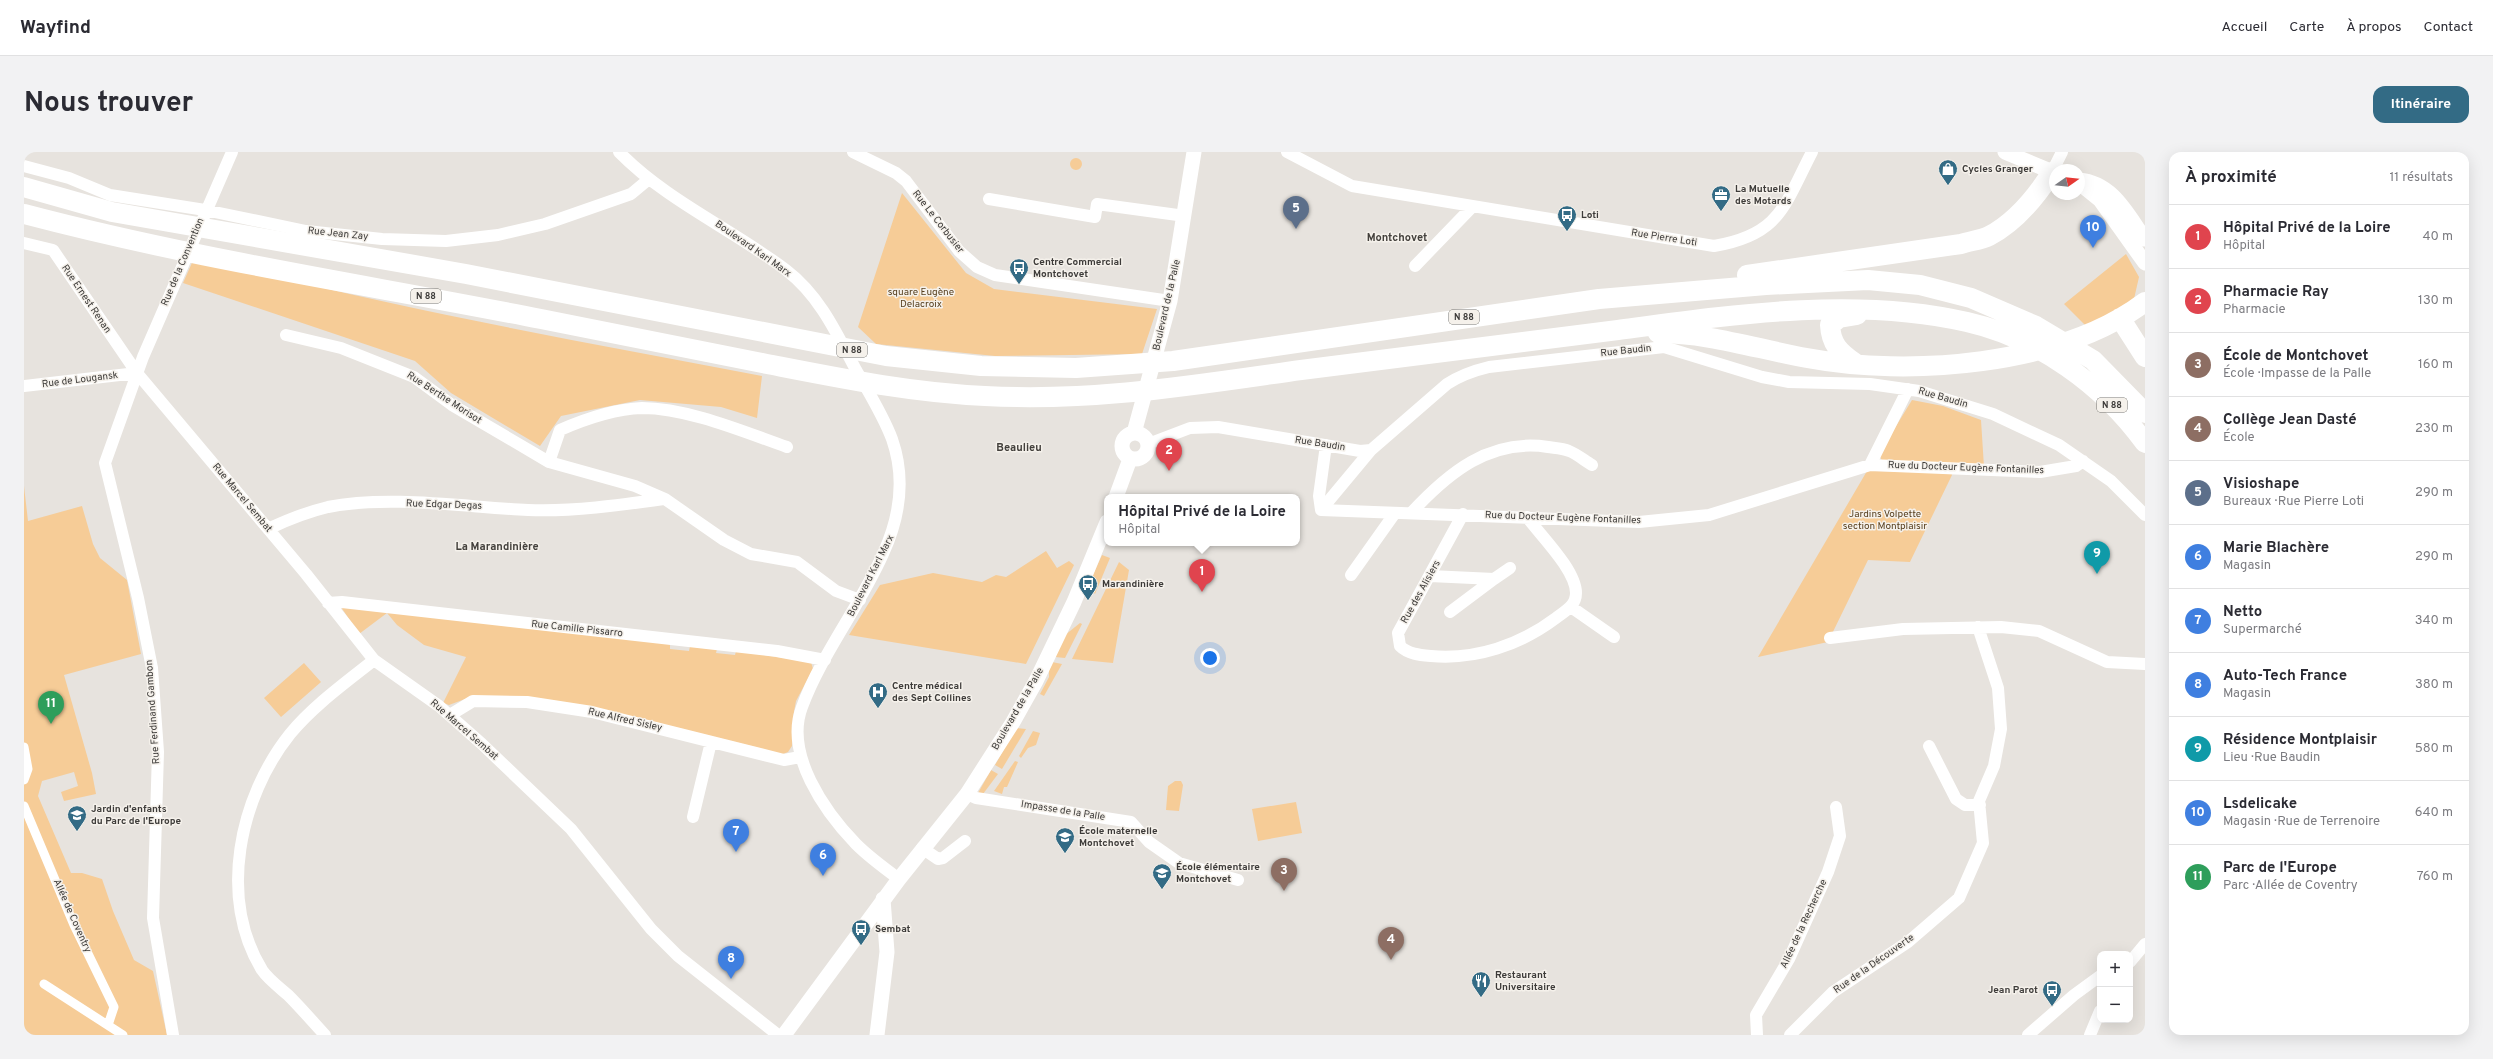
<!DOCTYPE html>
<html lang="fr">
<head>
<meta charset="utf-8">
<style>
	body { margin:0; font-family:Overpass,sans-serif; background:#f2f2f3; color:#2b2b33 }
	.controls { position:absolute; right:12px; bottom:12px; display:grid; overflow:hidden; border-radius:8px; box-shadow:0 4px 16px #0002 }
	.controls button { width:36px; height:36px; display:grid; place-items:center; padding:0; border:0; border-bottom:1px solid #e1e1e2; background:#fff; color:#2b2b33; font:20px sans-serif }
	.compass { position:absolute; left:2025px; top:12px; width:36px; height:36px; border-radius:50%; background:#fff; box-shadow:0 4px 16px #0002; rotate:76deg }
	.you { position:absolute; left:1186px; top:506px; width:14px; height:14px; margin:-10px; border:3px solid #fff; border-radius:50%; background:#1a73e8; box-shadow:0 0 0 6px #1a73e833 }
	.badge { display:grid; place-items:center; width:26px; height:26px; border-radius:50%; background:#336b85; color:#fff; font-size:13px; font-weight:700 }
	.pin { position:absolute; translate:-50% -33px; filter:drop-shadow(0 1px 2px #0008) }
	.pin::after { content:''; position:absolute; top:21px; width:14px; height:12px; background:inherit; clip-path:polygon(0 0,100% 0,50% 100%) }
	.popup { position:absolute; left:1080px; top:342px; width:196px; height:52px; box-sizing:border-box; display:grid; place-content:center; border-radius:8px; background:#fff; filter:drop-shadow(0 1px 3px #0005); font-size:13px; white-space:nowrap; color:#7c7c81 }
	.popup b { font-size:15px; color:#2b2b33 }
	.popup::after { content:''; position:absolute; left:50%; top:100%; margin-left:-8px; border:8px solid transparent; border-top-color:#fff }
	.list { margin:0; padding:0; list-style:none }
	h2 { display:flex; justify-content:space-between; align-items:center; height:52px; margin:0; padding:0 16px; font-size:17px }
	h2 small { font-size:13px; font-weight:400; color:#7c7c81 }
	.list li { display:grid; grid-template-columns:26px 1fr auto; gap:12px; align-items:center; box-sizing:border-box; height:64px; padding:0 16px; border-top:1px solid #e1e1e2 }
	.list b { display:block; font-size:15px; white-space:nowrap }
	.list p { margin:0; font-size:13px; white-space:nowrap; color:#7c7c81 }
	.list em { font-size:13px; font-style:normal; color:#7c7c81 }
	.map { position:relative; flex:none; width:2121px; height:883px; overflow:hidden; border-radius:12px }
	header { display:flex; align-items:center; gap:24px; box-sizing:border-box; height:56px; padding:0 20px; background:#fff; border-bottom:1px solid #e1e1e2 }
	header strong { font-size:19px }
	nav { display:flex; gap:22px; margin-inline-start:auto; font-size:14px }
	.intro { display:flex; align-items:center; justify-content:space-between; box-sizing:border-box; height:96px; padding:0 24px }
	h1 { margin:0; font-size:28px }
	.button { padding:10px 18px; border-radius:12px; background:#336b85; color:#fff; font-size:14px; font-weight:700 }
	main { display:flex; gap:24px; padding:0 24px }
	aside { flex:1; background:#fff; border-radius:12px; box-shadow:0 4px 16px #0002 }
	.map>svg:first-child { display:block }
	.green { fill:#f6cc97 }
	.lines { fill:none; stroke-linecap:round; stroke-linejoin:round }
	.pedestrian { stroke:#fff; stroke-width:9 }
	.minor { stroke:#fff; stroke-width:12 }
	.tertiary { stroke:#fff; stroke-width:15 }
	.trunk { stroke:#fff; stroke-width:20 }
	.labels { text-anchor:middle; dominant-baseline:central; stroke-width:3; stroke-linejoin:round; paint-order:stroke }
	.shield { fill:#f5f1eb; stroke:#74726e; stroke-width:1 }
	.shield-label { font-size:9px; font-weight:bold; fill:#3d3b39 }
	.poi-label { font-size:10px; font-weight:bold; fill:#3d3b39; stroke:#f5f1eb; text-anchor:start }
	.street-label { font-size:10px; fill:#3d3b39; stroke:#f5f1eb }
	.park-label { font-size:10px; fill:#573f1e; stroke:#f5f1eb }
	.neighbourhood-label { font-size:11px; font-weight:bold; fill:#43403c; stroke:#f5f1eb }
</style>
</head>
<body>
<header>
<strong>Wayfind</strong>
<nav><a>Accueil</a><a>Carte</a><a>À propos</a><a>Contact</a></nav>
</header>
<div class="intro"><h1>Nous trouver</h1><a class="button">Itinéraire</a></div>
<main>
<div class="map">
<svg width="2121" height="883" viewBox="0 0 2121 883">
	<rect width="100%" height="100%" fill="#e7e3de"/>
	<path class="green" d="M1046 12a6 6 0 1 1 12 0a6 6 0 1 1-12 0Z
		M 878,41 L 942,121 L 970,137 L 1133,157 L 1118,202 L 971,204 L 852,192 L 834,175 Z
		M 2102,102 L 2115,125 L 2110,147 L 2063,175 L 2040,152 Z
		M 171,104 C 357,154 549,188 738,224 L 733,266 L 697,255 L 616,248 L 537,264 L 516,294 L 427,241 L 391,209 L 159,131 Z
		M 1888,248 L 1919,254 L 1957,268 L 1960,315 L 1858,309 L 1855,302 Z
		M 1843,319 L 1927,320 L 1928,323 L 1886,410 L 1844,408 L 1804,490 L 1734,505 Z
		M 0,334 L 4,369 L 58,354 L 69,392 L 76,406 L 103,428 L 117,502 L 40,523 L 68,621 L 72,642 L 40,649 L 37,640 L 54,634 L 50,620 L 18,629 L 14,644 L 47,721 L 58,721 L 78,727 L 89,759 L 110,808 L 129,819 L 143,883 L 0,883 Z
		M 1022,399 L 1033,416 L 1045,409 L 1050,413 L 1002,512 L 825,483 L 856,433 L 909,421 L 958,430 L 972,423 L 982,425 Z
		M 1078,403 L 1086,406 L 1071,442 L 1067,438 L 1069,423 Z
		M 1095,410 L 1105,418 L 1089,511 L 1048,507 Z
		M 317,455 L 646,492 L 646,497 L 665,499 L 666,494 L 693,497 L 692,501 L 711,503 L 712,499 L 787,510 L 789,517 L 772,549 L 769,565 L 768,594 L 764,600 L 757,603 L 641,573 L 441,547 L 425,553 L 419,551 L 442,505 L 400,493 L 373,473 L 363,461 L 335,482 Z
		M 1056,471 L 1058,472 L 1041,506 L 1031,505 L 1041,483 Z
		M 1028,510 L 1038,512 L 1020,544 L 1016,542 L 1025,525 L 1025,518 Z
		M 280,511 L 297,530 L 257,565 L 240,546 Z
		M 992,576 L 1002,577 L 978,617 L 971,613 Z
		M 1009,579 L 1016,581 L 1012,593 L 1004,596 L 997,606 L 995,604 Z
		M 991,609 L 994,610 L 983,635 L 980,635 L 978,642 L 970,639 Z
		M 967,618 L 974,622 L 959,642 L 954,641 Z
		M 1151,629 L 1157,629 L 1159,633 L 1155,659 L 1142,658 L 1144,634 Z
		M 1272,650 L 1278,681 L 1234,689 L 1228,657 Z"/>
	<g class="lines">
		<path class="pedestrian" d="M 0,595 L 4,617 L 0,628
			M 0,654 L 50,773 L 90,855 L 84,873
			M 20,832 L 99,883"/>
		<path class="minor" d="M 595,0 C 643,49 708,77 762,118 C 796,144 813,182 832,218 C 845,241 859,263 868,287 C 882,327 876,365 859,402 C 836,454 797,503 778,555 C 760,602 801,660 832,692 C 845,705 860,716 875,727
			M 829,0 L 872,21 L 882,29 L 935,99 L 953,115 L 971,123 L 1146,149
			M 1263,0 L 1328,34 L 1690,94 C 1756,83 1760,54 1788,0
			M 0,14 L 45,26 L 86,43 L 181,58 L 282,79 L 358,87 L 422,89 L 474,83 L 521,72 L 607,42 L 625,27
			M 2028,20 L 2038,0
			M 965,47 L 1071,65 L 1073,52 L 1161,64
			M 0,91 L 29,98 L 113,221 L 282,422 L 350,508 L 415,554 L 458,592 L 547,677 L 627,777 L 654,804 L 754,883
			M 1391,114 L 1448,55
			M 262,183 L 317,196 L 390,225 L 428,253 L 525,310 L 611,334 L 641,347 L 700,388 L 727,402 L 773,410 L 812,439 L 836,448
			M 0,234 L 113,221
			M 1124,292 L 1166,276 L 1194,275 L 1336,299 L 1347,298 L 1423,232 C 1437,223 1448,219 1465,215 L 1640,195 L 1738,225 L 1765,230 L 1846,232 L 1895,239 L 1969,262 L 2035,293 L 2087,329 L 2121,363
			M 525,310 L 536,278 C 561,267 590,257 618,256 C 664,256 720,280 763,295
			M 1846,313 L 1884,237
			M 1297,358 L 1615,370 L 1685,363 L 1846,313 L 2016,320 L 2052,314 L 2059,309
			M 1297,358 L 1347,298
			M 1297,358 L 1295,344 L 1302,293
			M 1387,361 C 1424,321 1466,286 1524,295 C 1530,296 1538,296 1545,299 C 1553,302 1561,309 1568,313
			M 1439,362 L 1374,481 L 1376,494 C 1384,502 1396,503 1407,504 C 1452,508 1496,493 1532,466 C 1541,459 1552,454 1552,441 C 1552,418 1517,384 1503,365
			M 244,377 C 263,368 283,360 304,355 C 365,343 441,355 504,358 C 547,360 597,353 640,347
			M 1327,423 L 1371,361
			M 1406,424 L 1470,427 L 1486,416
			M 304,451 L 318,450 L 753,499 L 801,508
			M 1547,455 L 1590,485
			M 1426,460 L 1470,427
			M 1806,486 L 1879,477 L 1977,475 L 2015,479 L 2083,510 L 2121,512
			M 426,563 L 449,549 L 503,550 L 568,560 L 760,608 L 776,605
			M 1905,594 L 1932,647 L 1941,653 L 1956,653
			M 943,642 L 952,646 L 1107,670 L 1125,690 L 1155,711 L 1214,728
			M 669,665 L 687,590
			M 898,696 L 914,707 L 919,706 L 941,689
			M 2106,810 L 2121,792
			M 149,883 L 129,766 L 134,600 L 128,516 L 114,446 L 81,311 L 119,205 L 208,0
			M 301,883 C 289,870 277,856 264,843 C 256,836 244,827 238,818 C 194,746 215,646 266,582 C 289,554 321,531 350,508
			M 1733,883 L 1732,863 L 1765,807 L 1804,720 L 1816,684 L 1812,655
			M 1766,883 L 1809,840 L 1884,790 L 1935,746 L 1959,691 L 1955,649 L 1970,614 L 1977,577 L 1974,536 L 1954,475
			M 2004,883 L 2050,843 L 2076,824
			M 2066,883 L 2076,859"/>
		<path class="tertiary" d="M 1981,0 L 2031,21
			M 2055,28 C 2089,31 2103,62 2121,87
			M 2055,31 L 2076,48 L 2121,111
			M1098 294a13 13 0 1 1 26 0a13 13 0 1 1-26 0Z
			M 1110,281 L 1146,149 L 1170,0
			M 1092,345 L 1106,307
			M 760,883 L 875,727 L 943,642 L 989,570 L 1012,529 L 1050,450 L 1083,370
			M 853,883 L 863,800 L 859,747"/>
		<path class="trunk" d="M 0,35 L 88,60 L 442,122 L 862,204 L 957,214 L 1052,216 L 1149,209 L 1575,147 L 1742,133 L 1844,128 L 1896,133 L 1947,146 L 2012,174 L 2069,208 L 2121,261
			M 0,62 C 170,107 345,133 517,167 C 592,182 668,197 743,212 C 815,226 888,241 961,244 C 1070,250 1170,233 1277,218 C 1383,204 1488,192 1594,178 C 1706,163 1831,144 1943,170 C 2014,186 2079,233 2121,291
			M 1723,123 L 1937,92 C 1946,89 1957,88 1965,84 C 1992,70 2012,45 2028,20
			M 2096,166 L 2121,205
			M 1634,181 C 1684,181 1733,197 1783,206 C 1884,225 2036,214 2121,150
			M 1831,211 C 1815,200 1807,192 1806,173 L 1815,166 L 1833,163"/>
	</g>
	<defs>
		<g id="shop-pin" transform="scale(1)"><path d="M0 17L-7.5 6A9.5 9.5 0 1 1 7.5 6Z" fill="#336b85" stroke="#f5f1eb"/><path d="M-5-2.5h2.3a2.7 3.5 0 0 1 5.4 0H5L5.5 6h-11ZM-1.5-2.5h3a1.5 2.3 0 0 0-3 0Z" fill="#fff"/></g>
		<g id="office-pin" transform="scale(1)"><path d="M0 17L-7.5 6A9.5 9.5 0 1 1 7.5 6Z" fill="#336b85" stroke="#f5f1eb"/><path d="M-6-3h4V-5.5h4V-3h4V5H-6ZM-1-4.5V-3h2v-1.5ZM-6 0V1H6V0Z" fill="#fff"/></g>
		<g id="bus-pin" transform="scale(1)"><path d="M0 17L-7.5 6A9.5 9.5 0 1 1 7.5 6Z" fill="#336b85" stroke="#f5f1eb"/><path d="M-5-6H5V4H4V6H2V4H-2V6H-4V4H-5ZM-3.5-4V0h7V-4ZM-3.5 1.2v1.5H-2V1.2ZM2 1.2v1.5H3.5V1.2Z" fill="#fff"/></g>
		<g id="hospital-pin" transform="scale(1)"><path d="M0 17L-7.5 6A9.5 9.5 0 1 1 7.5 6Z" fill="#336b85" stroke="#f5f1eb"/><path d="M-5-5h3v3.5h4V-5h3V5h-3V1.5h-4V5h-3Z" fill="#fff"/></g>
		<g id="school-pin" transform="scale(1)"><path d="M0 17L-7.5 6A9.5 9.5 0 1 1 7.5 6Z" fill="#336b85" stroke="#f5f1eb"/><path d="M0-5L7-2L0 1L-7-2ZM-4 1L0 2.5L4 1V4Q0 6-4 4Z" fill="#fff"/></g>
		<g id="restaurant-pin" transform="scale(1)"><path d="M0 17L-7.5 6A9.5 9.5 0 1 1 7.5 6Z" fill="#336b85" stroke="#f5f1eb"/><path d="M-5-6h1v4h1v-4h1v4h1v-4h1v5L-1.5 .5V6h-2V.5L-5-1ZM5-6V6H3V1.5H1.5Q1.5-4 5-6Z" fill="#fff"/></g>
	</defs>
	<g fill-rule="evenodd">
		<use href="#shop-pin" x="1924" y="17"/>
		<use href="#office-pin" x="1697" y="43"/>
		<use href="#bus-pin" x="1543" y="63"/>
		<use href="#bus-pin" x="995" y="116"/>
		<use href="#bus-pin" x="1064" y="432"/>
		<use href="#hospital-pin" x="854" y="540"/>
		<use href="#school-pin" x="53" y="663"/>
		<use href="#school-pin" x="1041" y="685"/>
		<use href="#school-pin" x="1138" y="721"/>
		<use href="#bus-pin" x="837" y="777"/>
		<use href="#restaurant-pin" x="1457" y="829"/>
		<use href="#bus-pin" x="2028" y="838"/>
	</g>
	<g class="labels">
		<g class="shield">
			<rect x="387" y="137" width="30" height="14" rx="3"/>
			<rect x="1425" y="158" width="30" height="14" rx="3"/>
			<rect x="813" y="191" width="30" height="14" rx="3"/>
			<rect x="2073" y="246" width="30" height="14" rx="3"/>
		</g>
		<g class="shield-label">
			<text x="402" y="144">N 88</text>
			<text x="1440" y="165">N 88</text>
			<text x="828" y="198">N 88</text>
			<text x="2088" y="253">N 88</text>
		</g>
		<g class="poi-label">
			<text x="1938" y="17">Cycles Granger</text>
			<text x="1711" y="37">La Mutuelle<tspan x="1711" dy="12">des Motards</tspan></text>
			<text x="1557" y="63">Loti</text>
			<text x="1009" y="110">Centre Commercial<tspan x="1009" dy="12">Montchovet</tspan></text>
			<text x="1078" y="432">Marandinière</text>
			<text x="868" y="534">Centre médical<tspan x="868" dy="12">des Sept Collines</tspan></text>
			<text x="67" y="657">Jardin d'enfants<tspan x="67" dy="12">du Parc de l'Europe</tspan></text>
			<text x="1055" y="679">École maternelle<tspan x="1055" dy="12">Montchovet</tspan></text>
			<text x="1152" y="715">École élémentaire<tspan x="1152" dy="12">Montchovet</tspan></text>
			<text x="851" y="777">Sembat</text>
			<text x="1471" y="823">Restaurant<tspan x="1471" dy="12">Universitaire</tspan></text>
			<text x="2014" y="838" text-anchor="end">Jean Parot</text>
		</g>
		<g class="street-label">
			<text transform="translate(914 70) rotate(52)">Rue Le Corbusier</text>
			<text transform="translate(314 82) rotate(6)">Rue Jean Zay</text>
			<text transform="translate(1640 86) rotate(9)">Rue Pierre Loti</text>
			<text transform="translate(729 97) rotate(35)">Boulevard Karl Marx</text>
			<text transform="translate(159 110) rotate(-67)">Rue de la Convention</text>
			<text transform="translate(62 147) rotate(56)">Rue Ernest Renan</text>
			<text transform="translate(1143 153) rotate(-77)">Boulevard de la Palle</text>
			<text transform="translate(1602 199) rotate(-6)">Rue Baudin</text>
			<text transform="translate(56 228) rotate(-7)">Rue de Lougansk</text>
			<text transform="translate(420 246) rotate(33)">Rue Berthe Morisot</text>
			<text transform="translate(1919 246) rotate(16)">Rue Baudin</text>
			<text transform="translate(1296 292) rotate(9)">Rue Baudin</text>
			<text transform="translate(1942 316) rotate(2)">Rue du Docteur Eugène Fontanilles</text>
			<text transform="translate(218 346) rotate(50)">Rue Marcel Sembat</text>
			<text transform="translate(420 353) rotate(2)">Rue Edgar Degas</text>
			<text transform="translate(1539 366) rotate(2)">Rue du Docteur Eugène Fontanilles</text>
			<text transform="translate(847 424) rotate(-63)">Boulevard Karl Marx</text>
			<text transform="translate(1397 440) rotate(-61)">Rue des Alisiers</text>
			<text transform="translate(553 477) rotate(6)">Rue Camille Pissarro</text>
			<text transform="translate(994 557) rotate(-60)">Boulevard de la Palle</text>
			<text transform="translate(129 560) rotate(-94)">Rue Ferdinand Gambon</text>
			<text transform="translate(601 568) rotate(13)">Rue Alfred Sisley</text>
			<text transform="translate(440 578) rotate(41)">Rue Marcel Sembat</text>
			<text transform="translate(1039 659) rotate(9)">Impasse de la Palle</text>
			<text transform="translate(48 764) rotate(66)">Allée de Coventry</text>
			<text transform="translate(1780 772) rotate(-65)">Allée de la Recherche</text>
			<text transform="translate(1850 812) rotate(-35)">Rue de la Découverte</text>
		</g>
		<g class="park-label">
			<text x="897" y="140">square Eugène<tspan x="897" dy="12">Delacroix</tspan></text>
			<text x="1861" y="362">Jardins Volpette<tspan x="1861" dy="12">section Montplaisir</tspan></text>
		</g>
		<g class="neighbourhood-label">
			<text x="1373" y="86">Montchovet</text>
			<text x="995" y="296">Beaulieu</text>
			<text x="473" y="395">La Marandinière</text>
		</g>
	</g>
</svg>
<div class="controls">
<button>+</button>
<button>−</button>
</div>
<svg class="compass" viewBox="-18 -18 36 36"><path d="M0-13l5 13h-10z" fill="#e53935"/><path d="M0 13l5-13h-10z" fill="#7c7c81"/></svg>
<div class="you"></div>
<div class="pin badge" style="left:1178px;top:440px;background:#e0444e">1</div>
<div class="popup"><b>Hôpital Privé de la Loire</b>Hôpital</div>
<div class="pin badge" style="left:1145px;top:319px;background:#e0444e">2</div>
<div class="pin badge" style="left:1260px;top:739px;background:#8d6e63">3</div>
<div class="pin badge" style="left:1367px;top:808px;background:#8d6e63">4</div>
<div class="pin badge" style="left:1272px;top:77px;background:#5c6f8a">5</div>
<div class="pin badge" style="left:799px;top:724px;background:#3f7fe0">6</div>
<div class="pin badge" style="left:712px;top:700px;background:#3f7fe0">7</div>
<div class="pin badge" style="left:707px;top:827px;background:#3f7fe0">8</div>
<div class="pin badge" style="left:2073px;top:422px;background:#0f9aa8">9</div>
<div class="pin badge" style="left:2069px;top:96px;background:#3f7fe0">10</div>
<div class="pin badge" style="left:27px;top:572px;background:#2e9e5b">11</div>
</div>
<aside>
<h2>À proximité<small>11 résultats</small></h2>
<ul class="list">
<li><span class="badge" style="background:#e0444e">1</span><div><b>Hôpital Privé de la Loire</b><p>Hôpital</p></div><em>40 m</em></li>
<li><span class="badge" style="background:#e0444e">2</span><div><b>Pharmacie Ray</b><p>Pharmacie</p></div><em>130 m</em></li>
<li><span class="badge" style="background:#8d6e63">3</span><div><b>École de Montchovet</b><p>École · Impasse de la Palle</p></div><em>160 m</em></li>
<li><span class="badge" style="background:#8d6e63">4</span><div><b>Collège Jean Dasté</b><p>École</p></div><em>230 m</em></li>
<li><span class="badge" style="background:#5c6f8a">5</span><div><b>Visioshape</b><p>Bureaux · Rue Pierre Loti</p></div><em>290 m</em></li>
<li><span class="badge" style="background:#3f7fe0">6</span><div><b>Marie Blachère</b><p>Magasin</p></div><em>290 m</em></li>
<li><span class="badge" style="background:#3f7fe0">7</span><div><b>Netto</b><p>Supermarché</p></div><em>340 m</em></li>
<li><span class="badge" style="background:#3f7fe0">8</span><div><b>Auto-Tech France</b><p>Magasin</p></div><em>380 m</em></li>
<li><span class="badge" style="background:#0f9aa8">9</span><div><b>Résidence Montplaisir</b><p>Lieu · Rue Baudin</p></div><em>580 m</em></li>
<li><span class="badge" style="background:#3f7fe0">10</span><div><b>Lsdelicake</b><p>Magasin · Rue de Terrenoire</p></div><em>640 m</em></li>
<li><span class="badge" style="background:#2e9e5b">11</span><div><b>Parc de l'Europe</b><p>Parc · Allée de Coventry</p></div><em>760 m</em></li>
</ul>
</aside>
</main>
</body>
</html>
